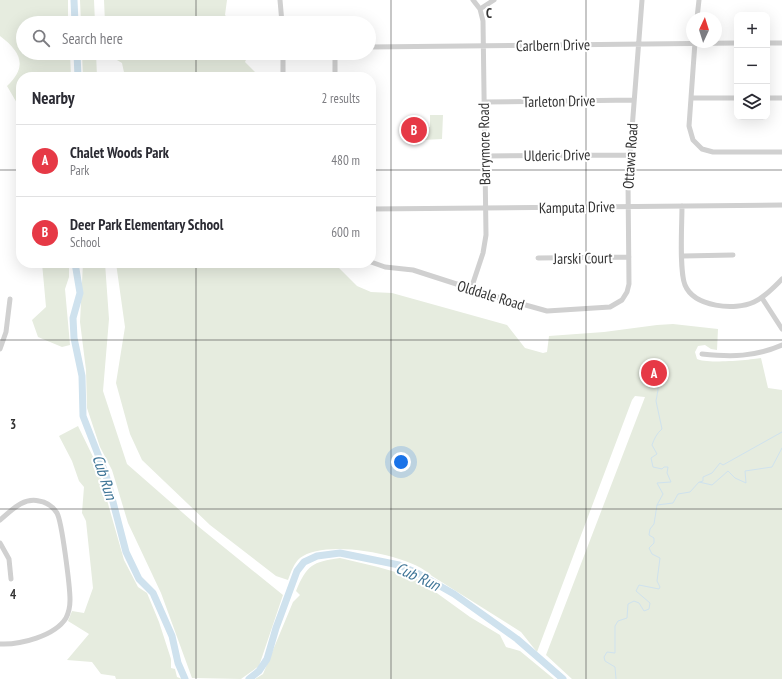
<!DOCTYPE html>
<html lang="en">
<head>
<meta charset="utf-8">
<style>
	body { margin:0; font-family:"PT Sans Narrow",sans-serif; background:#f2f2f3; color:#2b2b33 }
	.controls { position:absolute; right:12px; top:12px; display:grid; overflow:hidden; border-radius:8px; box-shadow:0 4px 16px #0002 }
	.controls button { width:36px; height:36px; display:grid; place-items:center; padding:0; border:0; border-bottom:1px solid #e1e1e2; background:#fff; color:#2b2b33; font:20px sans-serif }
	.compass { position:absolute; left:686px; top:12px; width:36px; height:36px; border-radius:50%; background:#fff; box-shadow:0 4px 16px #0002; rotate:4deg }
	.you { position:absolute; left:401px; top:462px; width:14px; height:14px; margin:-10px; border:3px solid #fff; border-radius:50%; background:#1a73e8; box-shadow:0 0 0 6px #1a73e833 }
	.badge { display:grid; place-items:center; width:26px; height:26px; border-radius:50%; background:#e63946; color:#fff; font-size:13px; font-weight:700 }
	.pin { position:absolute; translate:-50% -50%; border:2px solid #fff; box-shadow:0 1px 4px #0006 }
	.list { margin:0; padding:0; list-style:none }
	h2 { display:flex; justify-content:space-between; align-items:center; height:52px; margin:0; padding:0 16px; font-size:17px }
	h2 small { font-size:13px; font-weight:400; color:#7c7c81 }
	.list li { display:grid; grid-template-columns:26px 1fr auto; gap:12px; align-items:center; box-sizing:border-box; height:72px; padding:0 16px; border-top:1px solid #e1e1e2 }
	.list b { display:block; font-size:15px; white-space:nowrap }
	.list p { margin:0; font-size:13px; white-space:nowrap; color:#7c7c81 }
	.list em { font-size:13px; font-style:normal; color:#7c7c81 }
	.icon { flex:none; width:22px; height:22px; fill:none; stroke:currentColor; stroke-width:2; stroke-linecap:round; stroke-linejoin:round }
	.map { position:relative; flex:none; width:782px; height:679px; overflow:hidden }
	.search { position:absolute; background:#fff; box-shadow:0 4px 16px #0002; left:16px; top:16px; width:360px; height:44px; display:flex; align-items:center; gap:10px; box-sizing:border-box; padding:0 14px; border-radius:22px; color:#7c7c81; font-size:15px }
	.panel { position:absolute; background:#fff; box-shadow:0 4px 16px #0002; left:16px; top:72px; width:360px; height:196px; border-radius:16px }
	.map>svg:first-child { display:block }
	.green { fill:#e6ecdf }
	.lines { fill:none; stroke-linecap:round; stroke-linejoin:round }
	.stream { stroke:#cfe2ee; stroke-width:1 }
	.river { stroke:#cfe2ee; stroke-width:7 }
	.minor { stroke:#d0d0d0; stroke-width:5 }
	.grid { fill:none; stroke:#333; stroke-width:1; stroke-opacity:0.55 }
	.labels { text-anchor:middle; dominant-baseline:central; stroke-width:4; stroke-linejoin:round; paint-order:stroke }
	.street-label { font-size:15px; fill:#333; stroke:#fff }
	.water-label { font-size:16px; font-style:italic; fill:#3f7597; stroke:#fff }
	.grid-label { font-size:13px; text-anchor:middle; font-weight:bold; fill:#333; stroke:#fff; stroke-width:4; stroke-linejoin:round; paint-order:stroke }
</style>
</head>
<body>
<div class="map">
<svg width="782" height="679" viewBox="0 0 782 679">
	<rect width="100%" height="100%" fill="#fff"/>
	<path class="green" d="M 0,0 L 68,0 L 68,23 L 23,23 L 23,53 L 70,53 L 71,77 L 21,77 L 21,110 L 7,86 C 28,66 21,52 0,36 Z
		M 80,0 L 94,0 L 95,23 L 81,23 Z
		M 104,0 L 227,0 L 225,15 L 232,23 L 105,23 Z
		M 82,53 L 96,53 L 97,77 L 83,77 Z
		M 105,53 L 249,53 L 245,62 L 257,74 L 257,77 L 125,77 L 122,63 Z
		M 430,115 L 443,115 L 442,139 L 423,140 L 423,128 L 430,127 Z
		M 42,263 L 69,263 L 69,277 L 65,289 L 70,345 L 62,347 L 38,337 L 32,320 L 46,307 Z
		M 83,263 L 105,263 L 109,319 L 103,391 L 127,464 L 199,527 L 283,595 L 259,666 L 241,679 L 192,678 L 161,593 L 128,523 L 112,470 L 100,447 L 87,408 L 86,370 L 80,322 Z
		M 116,263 L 334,263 L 357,286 L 371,292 L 392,293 L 507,325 L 525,348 L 543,353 L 547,352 L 549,336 L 604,332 L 657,325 L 673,324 L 718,329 L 717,350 L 711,349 L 705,345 L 698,346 L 695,352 L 697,359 C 705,364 750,360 761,358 L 768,388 L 782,390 L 782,679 L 572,679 L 546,655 L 645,397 L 635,396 L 632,400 L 537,652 L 521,632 L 432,576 C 411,554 324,538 300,558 C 294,563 291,572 288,580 L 276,576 L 210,525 L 142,460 L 130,434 L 116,383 L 125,327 Z
		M 78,426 L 97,465 L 124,560 L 138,587 L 147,593 L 159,622 L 171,659 L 171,668 L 175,669 L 177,677 L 182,679 L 116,679 L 115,676 L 101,674 L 92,662 L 67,660 L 89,634 L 68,621 L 72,611 L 84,613 L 93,588 L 86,521 L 82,513 L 84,487 L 79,481 L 72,461 L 59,436 Z
		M 340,558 L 378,567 L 416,578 L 470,617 L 500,635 L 506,647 L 520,651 L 554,679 L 255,679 L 263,674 L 293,602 L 300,595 L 296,591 C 307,565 312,562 340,558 Z"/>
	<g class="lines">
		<path class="stream" d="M 657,374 L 658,390 L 656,401 L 662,429 C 657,433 654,439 652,445 L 657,454 L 651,458 L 653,467 L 662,469 L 664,467 L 668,467 L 667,473 L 671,482 L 657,483 L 663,494 L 657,505
			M 700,482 L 703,481 L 703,477 L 712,473 L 720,463 L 723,465 L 782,432
			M 616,679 L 615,667 L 605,661 L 604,657 L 607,652 L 615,653 L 615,626 L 618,621 L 627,618 L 628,604 L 634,601 L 639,603 L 644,611 L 649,609 L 650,603 L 636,591 L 639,585 L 659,589 L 660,587 L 657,581 L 660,558 L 652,554 L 649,548 L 654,543 L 654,538 L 649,535 L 650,529 L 654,524 L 657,505 L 673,503 L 678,494 L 690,492 L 699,482 L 712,485 L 728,471 L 735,478 L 746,483 L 745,471 L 772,467 L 782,448"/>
		<path class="river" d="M 74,0 L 75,23
			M 77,53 L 78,77
			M 75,263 L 80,293 L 73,318 L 74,338 L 82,376 L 83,416 L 106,475 L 126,552 L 139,579 L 153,593 L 172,636 L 178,663 L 185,679
			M 249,679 L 259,671 L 267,659 L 276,628 L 297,571 L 304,562 L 317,556 L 340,553 L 399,565 L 419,574 L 454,594 L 517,639 L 563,679"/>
		<path class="minor" d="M 280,0 L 282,23
			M 480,9 L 494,0
			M 697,18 L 699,0
			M 695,42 L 689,126 L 693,140 L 702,149 L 713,152 L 782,152
			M 767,43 L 782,43
			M 369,47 L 737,43
			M 283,53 L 283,77
			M 335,53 L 335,77
			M 691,98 L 737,98
			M 767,98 L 782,98
			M 484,102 L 634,100
			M 485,156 L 630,155
			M 682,206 C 682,224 679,270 685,285 C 694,307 735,311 754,302 C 765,297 773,288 782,279
			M 371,209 L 782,205
			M 683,256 L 733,255
			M 538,258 L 629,257
			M 371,262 L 385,267 L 413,270 L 500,298 L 547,311 L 610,307 L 622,300 L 627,292 L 629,284 L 628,181 L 642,0
			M 471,289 L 483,253 L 486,235 L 483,21 L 480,9 L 473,0
			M 762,298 L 782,329
			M 0,349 L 6,332 L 10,299
			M 702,354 C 731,357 755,357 782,345
			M 0,520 C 11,511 23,497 39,501 C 46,502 53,507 57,513 C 62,522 70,587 70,600 C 70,606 69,612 66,618 C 55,636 20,645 0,644
			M 0,543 L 9,559 L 11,579"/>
	</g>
	<path class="grid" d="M 196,0 L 196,23M 391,0 L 391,679M 586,0 L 586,679M 196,53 L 196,77M 0,170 L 21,170M 371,170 L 782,170M 196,263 L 196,679M 0,340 L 782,340M 0,509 L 782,509"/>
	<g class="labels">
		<g class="street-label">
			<text transform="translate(553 45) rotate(-1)">Carlbern Drive</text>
			<text transform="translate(559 101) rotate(-1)">Tarleton Drive</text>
			<text transform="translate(484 144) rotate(-91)">Barrymore Road</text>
			<text transform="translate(557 155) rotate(-1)">Ulderic Drive</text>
			<text transform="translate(630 156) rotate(-86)">Ottawa Road</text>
			<text transform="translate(577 207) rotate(-1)">Kamputa Drive</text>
			<text transform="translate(583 258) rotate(-1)">Jarski Court</text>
			<text transform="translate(491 295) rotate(17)">Olddale Road</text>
		</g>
		<g class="water-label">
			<text transform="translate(105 477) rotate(72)">Cub Run</text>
			<text transform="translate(418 576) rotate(25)">Cub Run</text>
		</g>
	</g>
	<g class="grid-label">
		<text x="489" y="18">C</text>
		<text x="13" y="429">3</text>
		<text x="13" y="599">4</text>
	</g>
</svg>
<div class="controls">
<button>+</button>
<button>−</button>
<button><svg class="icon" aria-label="layers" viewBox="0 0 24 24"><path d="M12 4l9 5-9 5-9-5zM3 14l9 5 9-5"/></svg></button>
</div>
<svg class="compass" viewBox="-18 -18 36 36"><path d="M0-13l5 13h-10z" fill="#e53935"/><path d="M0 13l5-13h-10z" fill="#7c7c81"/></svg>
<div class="you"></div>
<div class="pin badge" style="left:654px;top:373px">A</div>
<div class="pin badge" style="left:414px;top:130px">B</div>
<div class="search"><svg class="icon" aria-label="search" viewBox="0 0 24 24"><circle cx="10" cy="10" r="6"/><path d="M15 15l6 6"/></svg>Search here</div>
<section class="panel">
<h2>Nearby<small>2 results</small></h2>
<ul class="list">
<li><span class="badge">A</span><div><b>Chalet Woods Park</b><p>Park</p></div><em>480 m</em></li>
<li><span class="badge">B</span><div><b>Deer Park Elementary School</b><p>School</p></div><em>600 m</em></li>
</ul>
</section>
</div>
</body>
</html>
